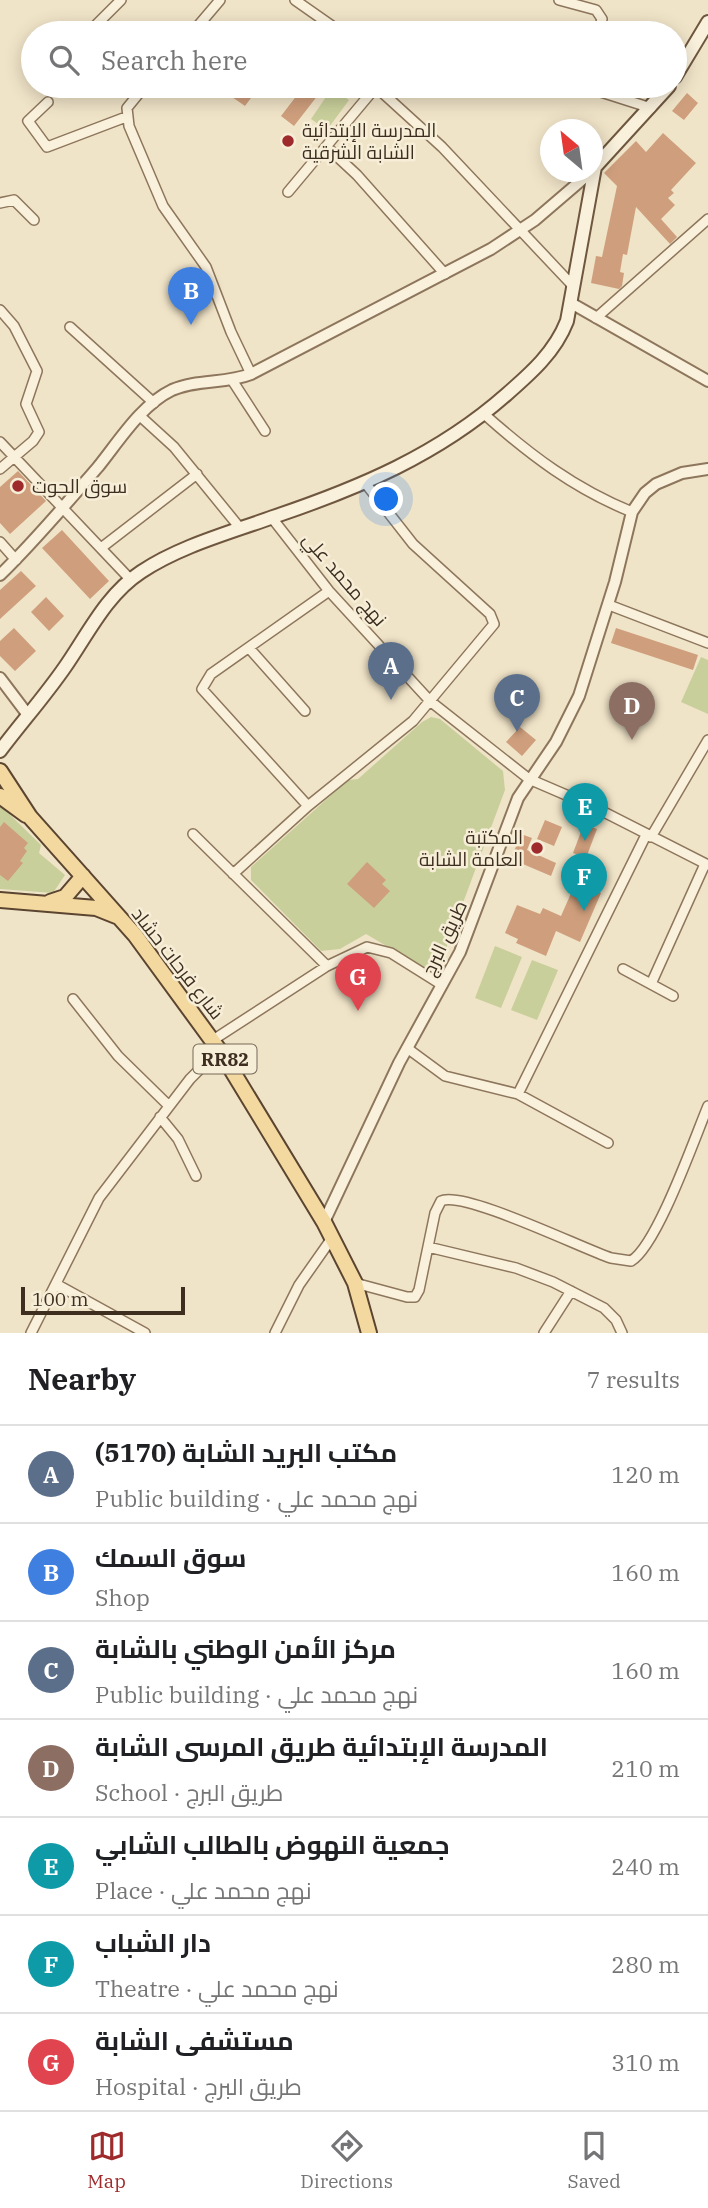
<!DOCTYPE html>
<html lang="en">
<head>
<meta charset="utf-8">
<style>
	body { margin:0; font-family:"IBM Plex Serif",Cairo,serif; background:#f2f2f2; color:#202124 }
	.compass { position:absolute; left:540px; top:119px; width:63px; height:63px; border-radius:50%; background:#fff; box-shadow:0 4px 18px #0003; rotate:331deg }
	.scale { position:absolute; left:21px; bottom:18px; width:164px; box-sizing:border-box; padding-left:7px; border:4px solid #3d2e20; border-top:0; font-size:19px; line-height:24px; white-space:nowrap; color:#3d2e20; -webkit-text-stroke:5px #f7eed8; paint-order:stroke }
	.you { position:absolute; left:387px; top:500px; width:24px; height:24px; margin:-18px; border:5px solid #fff; border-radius:50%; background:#1a73e8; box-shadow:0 0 0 10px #1a73e833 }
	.badge { display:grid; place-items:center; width:46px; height:46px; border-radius:50%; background:#9e2a2b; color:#fff; font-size:23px; font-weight:700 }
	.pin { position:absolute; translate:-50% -58px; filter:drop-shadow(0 2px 4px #0008) }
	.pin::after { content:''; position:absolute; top:37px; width:24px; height:21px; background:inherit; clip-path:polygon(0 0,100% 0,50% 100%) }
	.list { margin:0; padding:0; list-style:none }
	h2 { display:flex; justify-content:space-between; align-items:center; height:91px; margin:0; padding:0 28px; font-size:30px }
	h2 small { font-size:23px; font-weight:400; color:#757577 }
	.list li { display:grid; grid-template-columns:46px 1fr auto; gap:21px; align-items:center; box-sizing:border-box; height:98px; padding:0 28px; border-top:2px solid #e0e0e0 }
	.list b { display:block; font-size:26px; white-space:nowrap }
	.list p { margin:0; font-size:23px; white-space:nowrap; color:#757577 }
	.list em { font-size:23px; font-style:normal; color:#757577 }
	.icon { flex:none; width:38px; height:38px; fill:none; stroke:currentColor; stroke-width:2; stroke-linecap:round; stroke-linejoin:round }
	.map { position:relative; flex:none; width:708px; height:1333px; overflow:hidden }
	.search { position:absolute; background:#fff; box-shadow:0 4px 18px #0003; left:21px; right:21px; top:21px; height:77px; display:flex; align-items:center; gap:18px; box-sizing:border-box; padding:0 24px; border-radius:38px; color:#757577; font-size:26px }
	.sheet { height:777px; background:#fff }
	nav { display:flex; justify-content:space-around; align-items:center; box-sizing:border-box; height:98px; border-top:2px solid #e0e0e0; background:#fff; font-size:19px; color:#757577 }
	nav a { display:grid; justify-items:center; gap:4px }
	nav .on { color:#9e2a2b }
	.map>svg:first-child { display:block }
	.green { fill:#c9cf9b }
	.building { fill:#cf9f7d }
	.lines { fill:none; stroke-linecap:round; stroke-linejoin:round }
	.minor-casing { stroke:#8d765c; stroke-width:12 }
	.tertiary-casing { stroke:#8d765c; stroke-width:14 }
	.secondary-casing { stroke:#6f573f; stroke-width:16 }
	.primary-casing { stroke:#5b4430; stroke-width:18 }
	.minor { stroke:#faf1dc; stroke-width:9 }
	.tertiary { stroke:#faf1dc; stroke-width:10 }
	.secondary { stroke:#faf1dc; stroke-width:12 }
	.primary { stroke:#f3d9a0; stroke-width:14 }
	.poi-dot { fill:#9e2a2b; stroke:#f7eed8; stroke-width:2.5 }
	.labels { text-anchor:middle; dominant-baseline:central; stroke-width:5; stroke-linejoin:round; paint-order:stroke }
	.shield { fill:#f7eed8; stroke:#756857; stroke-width:2 }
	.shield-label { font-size:18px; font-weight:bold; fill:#3d2e20 }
	.poi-label { font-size:19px; fill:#3d2e20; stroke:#f7eed8; text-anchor:start }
	.street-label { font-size:19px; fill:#3d2e20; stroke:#f7eed8 }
</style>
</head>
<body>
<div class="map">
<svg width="708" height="1333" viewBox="0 0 708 1333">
	<rect width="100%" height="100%" fill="#f0e4c8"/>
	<path class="green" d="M 332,88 L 349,100 L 327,130 L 311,119 Z
		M 701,657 L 708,660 L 708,714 L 681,702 Z
		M 431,717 L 440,719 L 503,771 L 505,790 L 441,962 L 424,968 L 366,934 L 340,949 L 321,951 L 251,880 L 251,867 L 348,780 L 358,779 L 422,722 Z
		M 0,805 L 41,845 L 39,853 L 65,875 L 53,893 L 0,889 Z
		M 495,946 L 522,957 L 501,1008 L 475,998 Z
		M 532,960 L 558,970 L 537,1020 L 511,1010 Z"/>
	<path class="building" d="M 240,86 L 260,86 L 245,106 L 232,97 Z
		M 304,86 L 325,86 L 294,126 L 281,116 Z
		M 687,93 L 698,103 L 684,120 L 672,111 Z
		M 663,133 L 696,163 L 671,190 L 674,193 L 668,198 L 675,205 L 661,219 L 677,237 L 670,244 L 636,207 L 627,255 L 623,254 L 620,272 L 624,273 L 622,286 L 619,289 L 591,283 L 596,256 L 602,257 L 617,186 L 604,173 L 636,141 L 646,152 Z
		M 18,471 L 46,501 L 10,534 L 0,523 L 0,487 Z
		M 62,530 L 109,581 L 90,599 L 42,548 Z
		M 21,571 L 36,586 L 0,619 L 0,590 Z
		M 46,597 L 64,616 L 49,631 L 31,612 Z
		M 14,628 L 36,651 L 15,671 L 0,656 L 0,641 Z
		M 616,628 L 698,655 L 693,670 L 611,643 Z
		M 520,727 L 536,740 L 522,756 L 506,742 Z
		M 545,820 L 562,827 L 554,846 L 537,839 Z
		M 4,822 L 28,843 L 24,848 L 27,851 L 20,861 L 23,863 L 8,881 L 0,875 L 0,827 Z
		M 584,824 L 597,829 L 586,858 L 573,853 Z
		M 521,834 L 532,838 L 527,850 L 556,863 L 551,876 L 511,859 Z
		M 367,862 L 386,880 L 382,884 L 390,891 L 374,908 L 347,884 Z
		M 580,873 L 599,881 L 595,890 L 601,893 L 580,942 L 556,931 L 546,956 L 516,943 L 518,939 L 505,933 L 517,905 L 540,914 L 543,908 L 561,916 Z"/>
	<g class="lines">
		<g class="minor-casing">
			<path id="minor" d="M 295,0 L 342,33
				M 559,0 L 596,10 L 602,19 L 598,33
				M 95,26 L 121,0
				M 192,33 L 220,0
				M 145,86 L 127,108 L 129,126 L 163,206 L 206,267 L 231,332 L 251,374
				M 375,86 L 442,147 L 573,286
				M 582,86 L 651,108
				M 48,102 L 28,121 L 47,147 L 126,117
				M 328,148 L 357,175 L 445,274
				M 288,192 L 375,88
				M 0,203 L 14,200 L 34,220
				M 0,310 L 14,326 L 37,371 L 26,404 L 39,432 L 33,441 L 0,469
				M 596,318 L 708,219
				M 70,327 L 154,403
				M 232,380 L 265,431
				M 484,414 C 530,455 575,489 632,512
				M 140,416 L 174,447 L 240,528
				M 0,442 L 130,579
				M 272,518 L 329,591 L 430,701 L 529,779 L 594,807 L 708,865
				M 0,542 L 16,560
				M 101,548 L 197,474
				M 609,605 L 708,643
				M 249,648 L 305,711
				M 308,806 L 202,689 L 211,674 L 329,591
				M 193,834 L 327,966
				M 651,837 L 708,740
				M 233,874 L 308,806 L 413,721 L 494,624 L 490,614 L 413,544 L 366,484
				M 623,969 L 673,996
				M 651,984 L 705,864
				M 73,999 L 118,1056 L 168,1105
				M 213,1040 L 327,966 L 367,947 L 391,953 L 442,985
				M 407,1048 L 445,1076 L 518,1094 L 608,1143
				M 518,1094 L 646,835
				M 160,1117 L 178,1139 L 196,1176
				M 428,1247 L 516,1268 L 553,1282 L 604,1308 L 616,1320 L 622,1333
				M 355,1283 L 407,1297 L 415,1297 L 419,1290 L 435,1213 L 441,1201 C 463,1190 581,1248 611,1258 L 631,1261 C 657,1246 695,1137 708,1106
				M 56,1284 L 145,1333
				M 31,1333 L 99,1198 L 190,1079 L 203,1066 L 222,1054
				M 275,1333 L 299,1285 L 332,1238
				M 544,1333 L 571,1291"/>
		</g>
		<g class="tertiary-casing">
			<path id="tertiary" d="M 571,303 L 708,381
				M 0,575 C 35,541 66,504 98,467 C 119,441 141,405 172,390 C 197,379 226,384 251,374 L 491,249 L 535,220 L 591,172
				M 0,678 L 28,715
				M 324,1222 L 399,1063 L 460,952 L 518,798 L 556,742 L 579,696 L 615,582 L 632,512 L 645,493 L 656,484 L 682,473 L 708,469"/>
		</g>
		<g class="secondary-casing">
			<path id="secondary" d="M 675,77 L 708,22
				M 0,751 C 21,723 45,696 65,667 C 88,634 106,595 141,572 C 180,546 229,533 273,517 C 359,488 438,455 507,394 C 531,373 555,352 567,321 L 595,167 L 669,86"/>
		</g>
		<g class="primary-casing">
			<path id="primary" d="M 0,771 L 30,817 L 135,935 L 222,1054 L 324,1222 L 355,1283 L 369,1333
				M 0,796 L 26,815
				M 0,900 L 96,908 L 116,916
				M 50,902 L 65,897 L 83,876"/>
		</g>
		<use href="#minor" class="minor"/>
		<use href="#tertiary" class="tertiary"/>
		<use href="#secondary" class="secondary"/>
		<use href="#primary" class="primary"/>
	</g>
	<g class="poi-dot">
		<circle cx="288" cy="141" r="7"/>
		<circle cx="18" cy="486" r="7"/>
		<circle cx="537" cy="848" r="7"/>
	</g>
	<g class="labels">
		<rect class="shield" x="193.5" y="1044.5" width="63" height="29" rx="5"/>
		<g class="shield-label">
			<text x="225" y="1059">RR82</text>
		</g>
		<g class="poi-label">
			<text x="302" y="130">المدرسة الإبتدائية<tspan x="302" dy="22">الشابة الشرقية</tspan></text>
			<text x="32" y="486">سوق الحوت</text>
			<text x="523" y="837" text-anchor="end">المكتبة<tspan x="523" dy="22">العامة الشابة</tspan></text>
		</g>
		<g class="street-label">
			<text transform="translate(345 579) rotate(49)">نهج محمد علي</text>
			<text transform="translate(444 938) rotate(-65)">طريق البرج</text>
			<text transform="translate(178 963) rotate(52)">شارع فرحات حشاد</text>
		</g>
	</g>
</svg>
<svg class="compass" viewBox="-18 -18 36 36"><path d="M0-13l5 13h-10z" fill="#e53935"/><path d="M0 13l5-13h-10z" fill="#757577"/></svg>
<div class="scale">100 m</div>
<div class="you"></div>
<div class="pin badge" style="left:391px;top:700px;background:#5c6f8a">A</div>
<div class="pin badge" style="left:191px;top:325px;background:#3f7fe0">B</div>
<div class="pin badge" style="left:517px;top:732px;background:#5c6f8a">C</div>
<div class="pin badge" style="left:632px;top:740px;background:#8d6e63">D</div>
<div class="pin badge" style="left:585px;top:841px;background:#0f9aa8">E</div>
<div class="pin badge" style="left:584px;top:911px;background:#0f9aa8">F</div>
<div class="pin badge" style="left:358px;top:1011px;background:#e0444e">G</div>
<div class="search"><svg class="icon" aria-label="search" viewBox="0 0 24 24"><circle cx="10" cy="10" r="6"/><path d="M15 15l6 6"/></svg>Search here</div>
</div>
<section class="sheet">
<h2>Nearby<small>7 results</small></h2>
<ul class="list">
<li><span class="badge" style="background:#5c6f8a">A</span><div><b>مكتب البريد الشابة (5170)</b><p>Public building · نهج محمد علي</p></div><em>120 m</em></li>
<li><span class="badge" style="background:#3f7fe0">B</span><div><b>سوق السمك</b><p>Shop</p></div><em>160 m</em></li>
<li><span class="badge" style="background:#5c6f8a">C</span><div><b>مركز الأمن الوطني بالشابة</b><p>Public building · نهج محمد علي</p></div><em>160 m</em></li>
<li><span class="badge" style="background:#8d6e63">D</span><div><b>المدرسة الإبتدائية طريق المرسى الشابة</b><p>School · طريق البرج</p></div><em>210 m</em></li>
<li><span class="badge" style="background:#0f9aa8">E</span><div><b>جمعية النهوض بالطالب الشابي</b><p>Place · نهج محمد علي</p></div><em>240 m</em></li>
<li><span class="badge" style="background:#0f9aa8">F</span><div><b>دار الشباب</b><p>Theatre · نهج محمد علي</p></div><em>280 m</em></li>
<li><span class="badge" style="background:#e0444e">G</span><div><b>مستشفى الشابة</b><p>Hospital · طريق البرج</p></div><em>310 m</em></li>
</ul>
</section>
<nav>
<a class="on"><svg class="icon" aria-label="map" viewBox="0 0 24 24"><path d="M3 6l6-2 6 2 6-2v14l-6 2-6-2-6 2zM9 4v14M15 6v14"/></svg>Map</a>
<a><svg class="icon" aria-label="directions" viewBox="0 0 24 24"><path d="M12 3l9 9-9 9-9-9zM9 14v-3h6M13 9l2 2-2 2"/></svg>Directions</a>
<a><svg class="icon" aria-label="saved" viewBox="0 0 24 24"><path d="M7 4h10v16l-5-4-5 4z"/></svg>Saved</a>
</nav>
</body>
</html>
